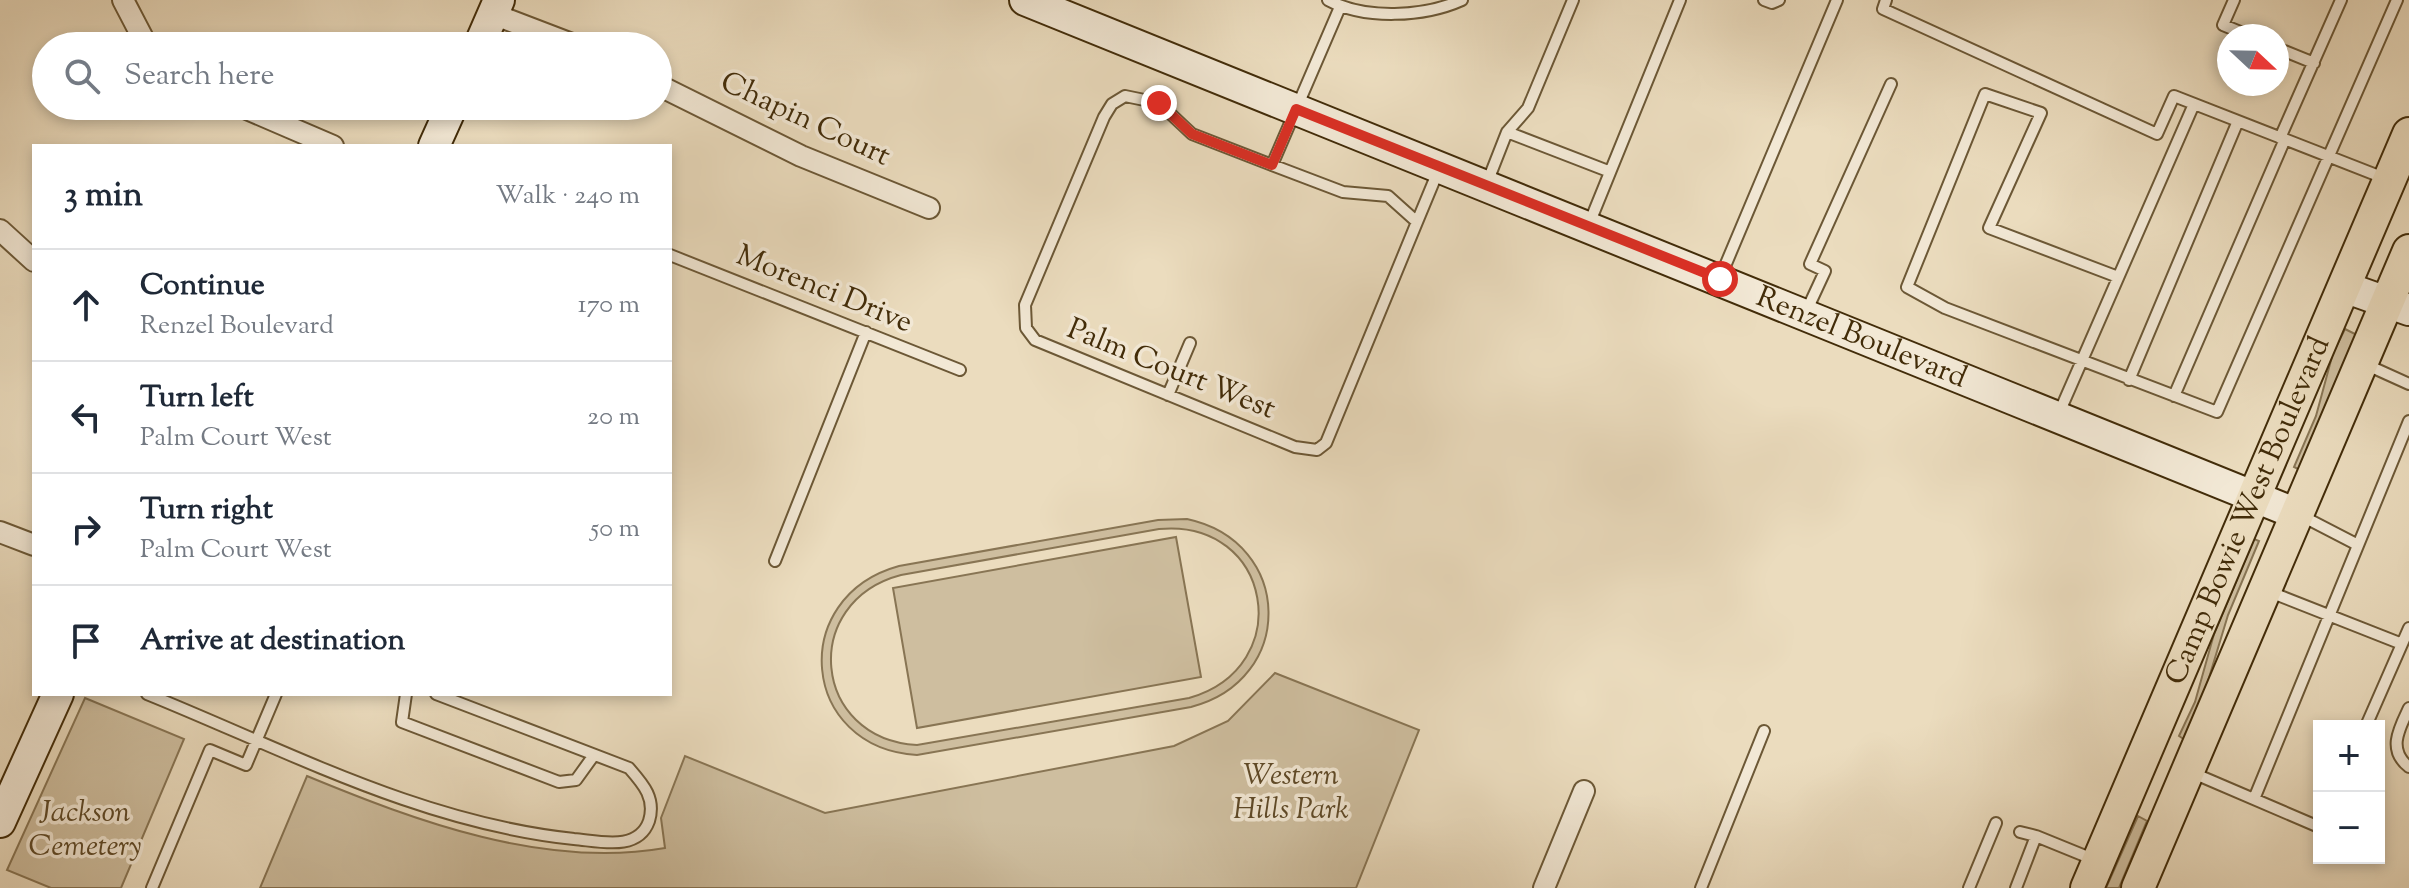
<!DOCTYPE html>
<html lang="en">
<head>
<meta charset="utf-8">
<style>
	body { margin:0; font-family:"Sorts Mill Goudy",serif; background:#f2f2f3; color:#1f2937 }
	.controls { position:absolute; right:24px; bottom:24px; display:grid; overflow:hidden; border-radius:0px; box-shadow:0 4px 12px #0003 }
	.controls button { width:72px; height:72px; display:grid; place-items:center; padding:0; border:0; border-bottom:2px solid #e0e1e3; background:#fff; color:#1f2937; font:40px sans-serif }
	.compass { position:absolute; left:2217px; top:24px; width:72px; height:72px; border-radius:50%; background:#fff; box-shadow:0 4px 12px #0003; rotate:112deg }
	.stop { position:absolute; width:24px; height:24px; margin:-18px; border:6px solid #d93025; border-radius:50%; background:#fff }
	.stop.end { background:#d93025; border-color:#fff; box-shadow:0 2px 8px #0008 }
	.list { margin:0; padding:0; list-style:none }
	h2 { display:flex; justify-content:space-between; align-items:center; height:104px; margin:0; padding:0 32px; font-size:34px }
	h2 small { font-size:26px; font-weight:400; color:#747a83 }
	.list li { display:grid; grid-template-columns:52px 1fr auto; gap:24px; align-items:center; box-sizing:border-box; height:112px; padding:0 32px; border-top:2px solid #e0e1e3 }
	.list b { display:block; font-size:30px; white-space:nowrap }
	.list p { margin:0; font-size:26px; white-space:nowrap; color:#747a83 }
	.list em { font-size:26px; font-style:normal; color:#747a83 }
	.icon { flex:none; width:44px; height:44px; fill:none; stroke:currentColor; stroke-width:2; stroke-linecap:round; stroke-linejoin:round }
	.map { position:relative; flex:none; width:2409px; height:888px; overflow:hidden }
	.search { position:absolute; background:#fff; box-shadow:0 4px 12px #0003; left:32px; top:32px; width:640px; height:88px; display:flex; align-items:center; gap:20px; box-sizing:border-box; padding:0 28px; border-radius:44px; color:#747a83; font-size:30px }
	.panel { position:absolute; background:#fff; box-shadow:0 4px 12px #0003; left:32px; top:144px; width:640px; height:552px; border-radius:0px }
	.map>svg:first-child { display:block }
	.green { fill:#cebe9f; stroke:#887554; stroke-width:2; fill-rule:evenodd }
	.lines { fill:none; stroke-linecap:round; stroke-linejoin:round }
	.lane-casing { stroke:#6c5836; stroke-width:14 }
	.street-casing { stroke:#6c5836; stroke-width:24 }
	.secondary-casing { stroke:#422c09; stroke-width:34 }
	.primary-casing { stroke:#422c09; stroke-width:36 }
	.lane { stroke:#f2e8d5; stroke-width:10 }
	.street { stroke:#f2e8d5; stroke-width:20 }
	.secondary { stroke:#f2e8d5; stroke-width:30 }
	.primary { stroke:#ebdcbe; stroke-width:32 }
	.route { stroke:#d93025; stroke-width:10 }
	.labels { text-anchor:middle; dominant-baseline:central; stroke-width:7; stroke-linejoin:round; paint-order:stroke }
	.street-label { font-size:30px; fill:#422c09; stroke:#f2e8d5 }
	.park-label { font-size:30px; font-style:italic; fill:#5e4927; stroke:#f2e8d5 }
</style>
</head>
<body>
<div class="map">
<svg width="2409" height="888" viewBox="0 0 2409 888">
	<rect width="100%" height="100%" fill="#ebdcbe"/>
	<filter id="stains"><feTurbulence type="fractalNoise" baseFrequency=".0025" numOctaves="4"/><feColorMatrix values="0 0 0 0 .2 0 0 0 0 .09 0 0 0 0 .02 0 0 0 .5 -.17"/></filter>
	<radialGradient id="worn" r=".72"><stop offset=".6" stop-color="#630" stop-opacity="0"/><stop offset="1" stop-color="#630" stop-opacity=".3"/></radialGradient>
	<path class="green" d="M 2345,329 L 2357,335 L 2300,470 L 2294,467 L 2316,416 L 2333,353 Z
		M 1187,519 C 1294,542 1296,680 1191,707 L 917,755 C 800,748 787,597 899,566 L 1158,520 ZM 1159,529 C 1272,518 1298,667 1189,698 L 917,745 C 812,739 799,602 901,575 Z
		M 1176,537 L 1201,677 L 917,728 L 893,588 Z
		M 2254,539 L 2259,541 L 2228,615 L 2208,681 L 2185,740 L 2179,736 L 2195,702 L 2214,634 Z
		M 1275,673 L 1419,730 L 1356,888 L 260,888 L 307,776 C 416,821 544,869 665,848 L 661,818 L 685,756 L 825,813 L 1174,746 L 1228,721 Z
		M 85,698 L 184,739 L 121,888 L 51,888 L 7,870 Z
		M 2138,816 L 2147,821 L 2119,888 L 2106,888 Z"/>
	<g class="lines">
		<g class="lane-casing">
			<path id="lane" d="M 1328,0 C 1365,20 1424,17 1462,0
				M 1764,0 L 1772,3 L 1779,0
				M 1886,0 L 1883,9 L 2157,134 L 2174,96 L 2384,178
				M 2234,0 L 2223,25 L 2250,36
				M 2277,48 L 2314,63
				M 1125,96 L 1159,103 L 1192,134 L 1272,165 L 1343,192 L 1388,196 L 1417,222 L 1326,443 L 1317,450 L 1295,447 L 1035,340 L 1026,328 L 1025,305 L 1104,117 L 1112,104 Z
				M 1507,132 L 1608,171
				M 2280,138 L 2341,0
				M 1272,165 L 1340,7
				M 1487,183 L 1507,132 L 1528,108 L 1573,0
				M 1417,222 L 1439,169
				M 1589,224 L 1680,0
				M 670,255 L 960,370
				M 2118,277 L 1989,228 L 2041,113 L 1985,94 L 1907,287 L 1945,308 L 2217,412 L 2397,0
				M 1720,278 L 1837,0
				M 1806,312 L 1825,271 L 1810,264 L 1891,84
				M 2367,365 L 2409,384
				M 2129,380 L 2238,121
				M 1168,395 L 1190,343
				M 2174,396 L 2285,139
				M 2059,413 L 2194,104
				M 2300,515 L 2358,545
				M 775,561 L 866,332
				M 2270,592 L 2402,644
				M 147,694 C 288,751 421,823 574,839 C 599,841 638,852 649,821 C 656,798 643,784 629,768 L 436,694
				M 406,694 L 402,722 L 559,782 L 576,780 L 594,755
				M 2409,708 C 2399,729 2387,750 2409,767
				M 2366,726 L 2409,628
				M 2193,773 L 2319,827
				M 2254,799 L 2409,421
				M 2020,832 L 2036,836
				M 152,888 L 210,750 L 246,765 L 276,694
				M 1701,888 L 1764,731
				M 1969,888 L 1996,823
				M 2016,888 L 2036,836 L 2095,860"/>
		</g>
		<g class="street-casing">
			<path id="street" d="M 123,0 L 147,46
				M 493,14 L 577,46
				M 658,85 L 801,156 L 929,208
				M 240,106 L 333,146
				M 0,230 L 34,261
				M 0,532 L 34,545
				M 1544,888 L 1584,791"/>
		</g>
		<g class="secondary-casing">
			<g id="secondary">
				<path id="s1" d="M 1025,0 L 2297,514"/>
				<path d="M 479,46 L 499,0"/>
				<path d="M 434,146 L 452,106"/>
				<path d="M 2344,287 L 2409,310"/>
				<path d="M 0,822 L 58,694"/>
			</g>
		</g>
		<g class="primary-casing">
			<g id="primary">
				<path id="s2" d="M 2087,888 L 2409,134"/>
				<path d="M 2138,888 L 2409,251"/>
			</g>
		</g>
		<use href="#lane" class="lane"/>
		<use href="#street" class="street"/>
		<use href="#secondary" class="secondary"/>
		<use href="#primary" class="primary"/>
	</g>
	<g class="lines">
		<path class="route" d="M 1159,103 L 1192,134 L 1272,165 L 1296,109 L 1720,279"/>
	</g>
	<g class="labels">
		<g class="street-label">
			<text transform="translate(805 120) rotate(25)">Chapin Court</text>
			<text transform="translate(824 290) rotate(22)">Morenci Drive</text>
			<text stroke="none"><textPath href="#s1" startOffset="902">Renzel Boulevard</textPath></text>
			<text transform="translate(1171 370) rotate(22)">Palm Court West</text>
			<text stroke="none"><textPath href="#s2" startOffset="410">Camp Bowie West Boulevard</textPath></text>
		</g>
		<g class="park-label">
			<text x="1291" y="776">Western<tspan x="1291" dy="34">Hills Park</tspan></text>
			<text x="85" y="813">Jackson<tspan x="85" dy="34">Cemetery</tspan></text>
		</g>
	</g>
	<rect width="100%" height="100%" filter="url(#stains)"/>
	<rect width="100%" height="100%" fill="url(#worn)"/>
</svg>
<div class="controls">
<button>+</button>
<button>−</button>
</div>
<svg class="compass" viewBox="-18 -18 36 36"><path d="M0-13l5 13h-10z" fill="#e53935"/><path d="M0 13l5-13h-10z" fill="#747a83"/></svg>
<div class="stop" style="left:1720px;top:279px"></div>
<div class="stop end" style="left:1159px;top:103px"></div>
<div class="search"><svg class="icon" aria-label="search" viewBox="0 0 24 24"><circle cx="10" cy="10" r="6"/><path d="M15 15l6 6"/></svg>Search here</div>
<section class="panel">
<h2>3 min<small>Walk · 240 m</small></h2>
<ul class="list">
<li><svg class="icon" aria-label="ahead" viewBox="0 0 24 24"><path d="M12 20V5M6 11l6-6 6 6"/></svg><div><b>Continue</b><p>Renzel Boulevard</p></div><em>170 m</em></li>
<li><svg class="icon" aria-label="left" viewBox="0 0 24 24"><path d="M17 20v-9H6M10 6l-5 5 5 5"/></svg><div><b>Turn left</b><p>Palm Court West</p></div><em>20 m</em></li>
<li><svg class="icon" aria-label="right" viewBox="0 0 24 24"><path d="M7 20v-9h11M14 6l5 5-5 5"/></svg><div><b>Turn right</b><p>Palm Court West</p></div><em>50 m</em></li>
<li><svg class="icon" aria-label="arrive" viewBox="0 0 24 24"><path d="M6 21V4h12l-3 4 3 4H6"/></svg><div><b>Arrive at destination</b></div></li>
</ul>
</section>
</div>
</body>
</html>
